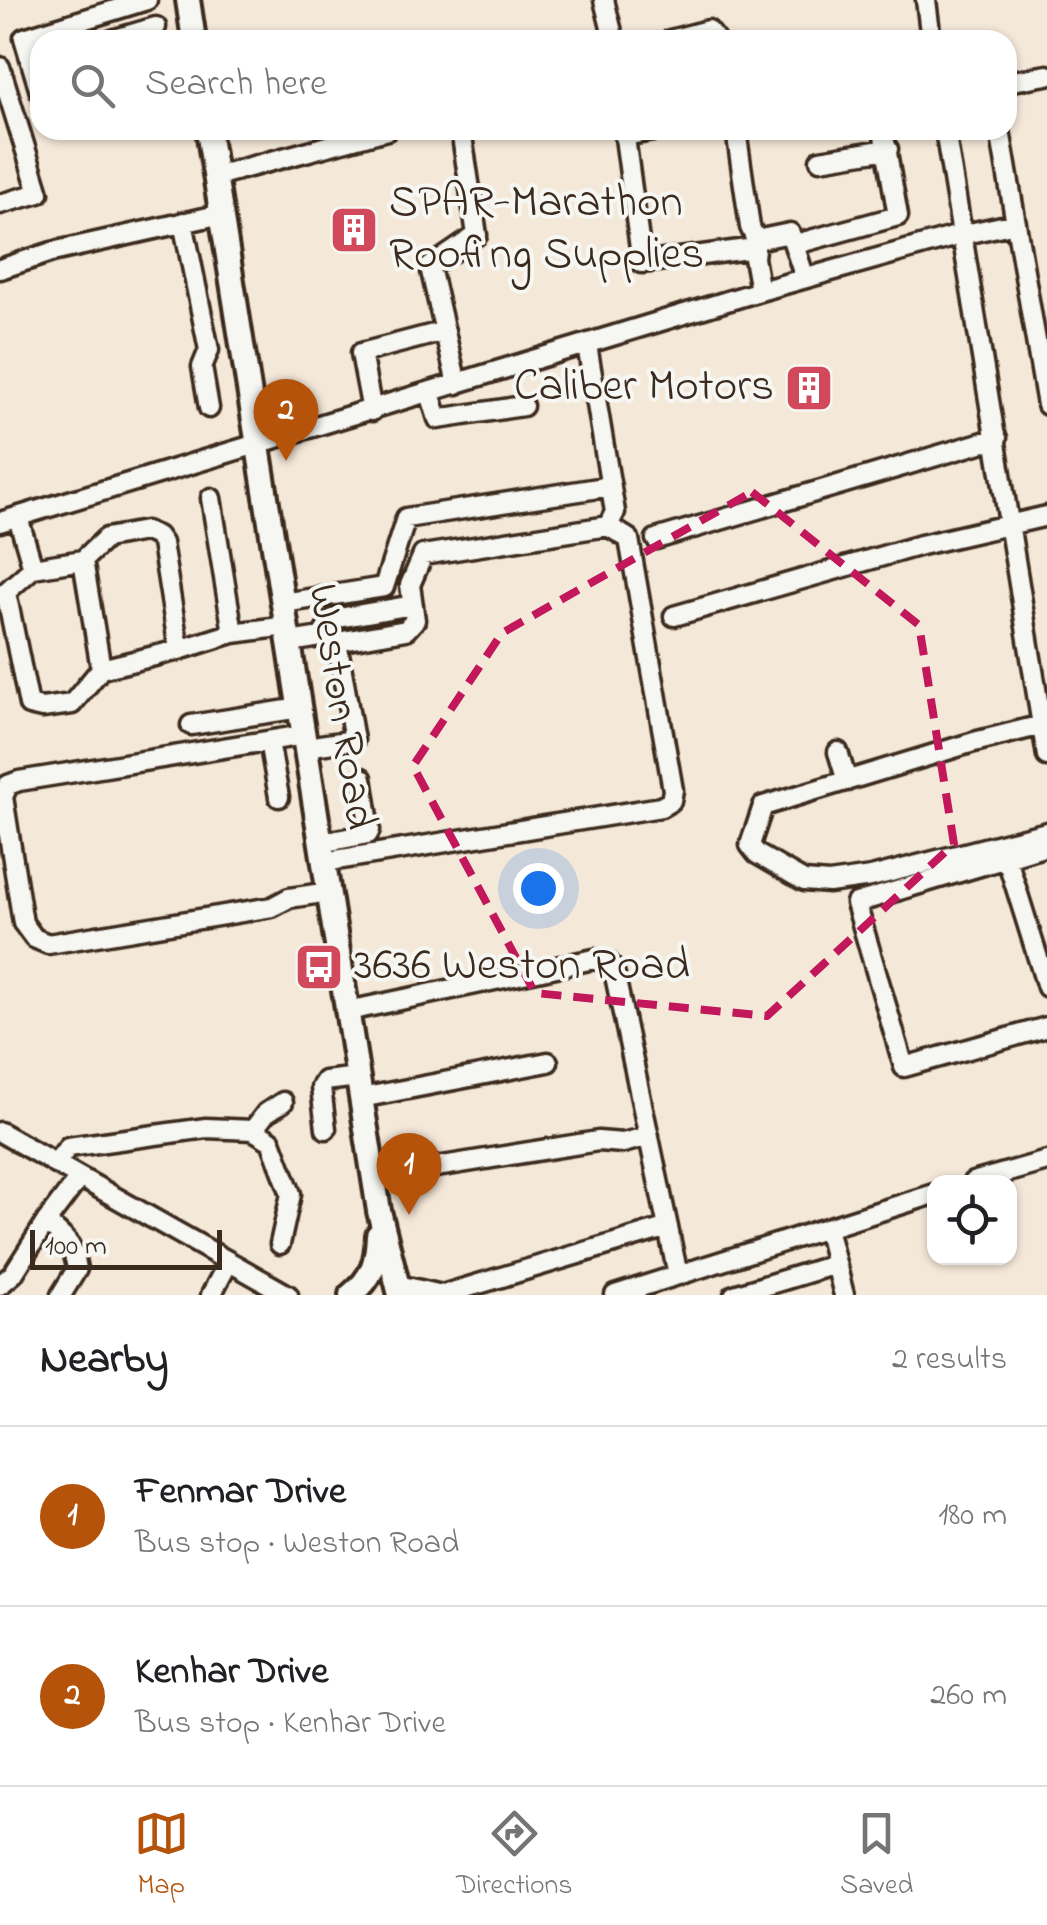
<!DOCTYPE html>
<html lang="en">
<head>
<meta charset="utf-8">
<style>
	body { margin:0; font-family:"Indie Flower",sans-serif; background:#f6f6f6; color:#202124 }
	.controls { position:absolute; right:30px; bottom:30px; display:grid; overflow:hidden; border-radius:20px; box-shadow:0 2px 8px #0004 }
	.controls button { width:90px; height:90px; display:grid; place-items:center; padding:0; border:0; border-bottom:2px solid #e0e0e0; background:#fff; color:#202124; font:50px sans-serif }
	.scale { position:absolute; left:30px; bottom:25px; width:192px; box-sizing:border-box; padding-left:10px; border:5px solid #3b2a1e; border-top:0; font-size:28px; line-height:35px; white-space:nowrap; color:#3b2a1e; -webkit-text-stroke:8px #f6f6f2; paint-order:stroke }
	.you { position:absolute; left:538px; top:888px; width:35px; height:35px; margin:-25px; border:8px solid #fff; border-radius:50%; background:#1a73e8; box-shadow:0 0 0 15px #1a73e833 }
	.badge { display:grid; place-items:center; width:65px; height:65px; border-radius:50%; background:#b45309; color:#fff; font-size:32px; font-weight:700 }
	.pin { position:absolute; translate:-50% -82px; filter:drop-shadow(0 2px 5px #0008) }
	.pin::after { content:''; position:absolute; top:52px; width:35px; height:30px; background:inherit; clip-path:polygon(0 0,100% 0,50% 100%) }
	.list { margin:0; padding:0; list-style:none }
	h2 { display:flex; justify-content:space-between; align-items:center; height:130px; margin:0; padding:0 40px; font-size:42px }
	h2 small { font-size:32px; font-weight:400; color:#757577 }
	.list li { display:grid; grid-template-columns:65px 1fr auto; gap:30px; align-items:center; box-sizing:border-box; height:180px; padding:0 40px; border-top:2px solid #e0e0e0 }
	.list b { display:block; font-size:38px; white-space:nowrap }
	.list p { margin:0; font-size:32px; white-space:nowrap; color:#757577 }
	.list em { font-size:32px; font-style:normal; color:#757577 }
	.icon { flex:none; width:55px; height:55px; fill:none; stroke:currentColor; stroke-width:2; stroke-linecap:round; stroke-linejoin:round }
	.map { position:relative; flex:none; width:1047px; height:1295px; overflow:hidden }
	.search { position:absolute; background:#fff; box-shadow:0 2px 8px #0004; left:30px; right:30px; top:30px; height:110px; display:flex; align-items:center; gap:25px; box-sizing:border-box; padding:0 35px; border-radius:30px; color:#757577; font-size:38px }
	.sheet { height:490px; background:#fff }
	nav { display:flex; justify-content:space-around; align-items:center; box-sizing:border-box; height:140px; border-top:2px solid #e0e0e0; background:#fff; font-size:28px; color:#757577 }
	nav a { display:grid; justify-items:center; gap:5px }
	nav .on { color:#b45309 }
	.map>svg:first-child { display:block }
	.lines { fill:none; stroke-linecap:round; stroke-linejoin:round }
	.minor-casing { stroke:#3b2a1e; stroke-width:25 }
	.major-casing { stroke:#3b2a1e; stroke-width:30 }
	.minor { stroke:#f6f6f2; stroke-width:18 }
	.major { stroke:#f6f6f2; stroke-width:22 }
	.marked { fill:none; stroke:#c2185b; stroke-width:8; stroke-dasharray:20 12; stroke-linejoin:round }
	.labels { text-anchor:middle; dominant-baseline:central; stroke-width:8; stroke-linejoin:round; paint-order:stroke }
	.poi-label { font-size:45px; fill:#3b2a1e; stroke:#f6f6f2; text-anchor:start }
	.street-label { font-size:45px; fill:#3b2a1e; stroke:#f6f6f2 }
</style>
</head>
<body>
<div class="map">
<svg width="1047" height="1295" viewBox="0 0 1047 1295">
	<rect width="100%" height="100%" fill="#f4e8d9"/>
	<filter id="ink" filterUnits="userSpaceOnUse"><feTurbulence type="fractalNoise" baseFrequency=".01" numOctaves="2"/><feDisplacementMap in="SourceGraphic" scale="20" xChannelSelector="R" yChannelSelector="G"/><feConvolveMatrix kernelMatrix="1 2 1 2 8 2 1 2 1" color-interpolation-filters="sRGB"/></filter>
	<g filter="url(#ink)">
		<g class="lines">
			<g class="minor-casing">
				<path id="minor" d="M 604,0 L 614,40
					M 926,0 L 931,40
					M 112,40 L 156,27
					M 670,40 L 708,30 L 716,40
					M 0,67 L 39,193 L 0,204
					M 1007,82 L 1047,75
					M 40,92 L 24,38 L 147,0
					M 624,130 L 642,263 L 755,248
					M 736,130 L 750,227 L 756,240
					M 945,130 L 1047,756
					M 1000,130 L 1047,405
					M 624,136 L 659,130
					M 820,160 L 888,149
					M 216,176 L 387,130
					M 183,222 L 209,350 L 202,367 L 209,408
					M 796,244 L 898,216 L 883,130
					M 0,269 L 52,252 L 222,214
					M 760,291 L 754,258 L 756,240 L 790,233 L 805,278
					M 587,345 L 615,512 L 608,526
					M 457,384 L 430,267 L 477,235 L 461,130
					M 430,393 L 438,419 L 523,406
					M 372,411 L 361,353 L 445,331
					M 211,498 L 233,633 L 287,626
					M 18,517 L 33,568 L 83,560 L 106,538 L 145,531 L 157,536 L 162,543 L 179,650 L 233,633
					M 0,522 L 760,291 L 960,235 L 1016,223
					M 656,539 L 997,438
					M 83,560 L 101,669
					M 33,568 L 6,592 L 29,705 L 42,708 L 72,704 L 101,669 L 179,650
					M 283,603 L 384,587 L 406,518 L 611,486
					M 674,616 L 921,545 L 1047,516
					M 321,637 L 333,619 L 413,605
					M 290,642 L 321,637 L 337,642 L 406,630 L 415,620 L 410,585 L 423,555 L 608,526 L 629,539 L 673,790 L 671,801 L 661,807 L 324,862
					M 191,725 L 300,708
					M 1042,725 L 974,742 L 763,806 L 750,845 L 757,854 L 804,881 L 829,883 L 871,877 L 1047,832
					M 304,735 L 19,781 L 8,785 L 3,797 L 23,923 L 34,938 L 48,944 L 272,907 L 289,898 L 329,892
					M 269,741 L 279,797
					M 306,747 L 354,740 L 337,642
					M 838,752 L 847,781
					M 321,843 L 368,834 L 370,830 L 362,778
					M 1047,846 L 856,903 L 904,1067 L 1047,1027
					M 1007,859 L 1047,987
					M 348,1011 L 594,959 L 609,963 L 614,971 L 678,1275
					M 361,1098 L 548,1062
					M 326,1129 L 321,1087 L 325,1081 L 358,1077
					M 253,1130 L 266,1113 L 283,1102
					M 0,1132 L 288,1295
					M 55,1164 L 68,1147 L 206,1128 L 253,1130 L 271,1141 L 291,1194 L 280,1244
					M 374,1177 L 598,1141 L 623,1143 L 649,1136
					M 973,1182 L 1047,1161
					M 46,1222 C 65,1239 73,1242 77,1269 L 61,1295
					M 827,1228 L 844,1295
					M 0,1285 L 13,1274 L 46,1222 L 79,1178
					M 398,1285 L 442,1295 L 668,1227
					M 211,1295 L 228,1263
					M 615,1295 L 934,1194
					M 734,1295 L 836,1264"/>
			</g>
			<g class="major-casing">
				<path id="major" d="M 188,0 L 194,40
					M 208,130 L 379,1211 L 400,1295
					M 351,1295 C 373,1278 377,1261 378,1235"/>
			</g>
			<use href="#minor" class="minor"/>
			<use href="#major" class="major"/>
		</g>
	</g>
	<path class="marked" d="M 752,492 L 919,625 L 954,844 L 767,1016 L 535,993 L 413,766 L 502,633 Z"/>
	<defs>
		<g id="building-square" transform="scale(2.5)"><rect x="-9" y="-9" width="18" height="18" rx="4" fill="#d1495b" stroke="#f6f6f2"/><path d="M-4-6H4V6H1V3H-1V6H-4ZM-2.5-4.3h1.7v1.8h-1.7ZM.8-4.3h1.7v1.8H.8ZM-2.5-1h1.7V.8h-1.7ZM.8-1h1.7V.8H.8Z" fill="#fff"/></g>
		<g id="bus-square" transform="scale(2.5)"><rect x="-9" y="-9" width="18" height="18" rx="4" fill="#d1495b" stroke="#f6f6f2"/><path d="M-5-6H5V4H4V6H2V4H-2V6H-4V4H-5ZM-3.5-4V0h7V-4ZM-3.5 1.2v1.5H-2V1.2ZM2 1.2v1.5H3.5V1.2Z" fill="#fff"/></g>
	</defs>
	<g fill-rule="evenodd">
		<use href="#building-square" x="354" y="230"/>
		<use href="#building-square" x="809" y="388"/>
		<use href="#bus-square" x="319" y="967"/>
	</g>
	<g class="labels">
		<g class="poi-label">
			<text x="389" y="204">SPAR-Marathon<tspan x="389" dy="52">Roofing Supplies</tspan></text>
			<text x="774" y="388" text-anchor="end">Caliber Motors</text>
			<text x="354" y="967">3636 Weston Road</text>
		</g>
		<g class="street-label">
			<text transform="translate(340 707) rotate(81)">Weston Road</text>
		</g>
	</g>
</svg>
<div class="controls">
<button><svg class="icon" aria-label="locate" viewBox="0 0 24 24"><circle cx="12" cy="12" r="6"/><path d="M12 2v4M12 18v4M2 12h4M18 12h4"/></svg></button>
</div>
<div class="scale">100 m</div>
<div class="you"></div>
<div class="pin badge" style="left:409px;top:1215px">1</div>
<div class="pin badge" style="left:286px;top:461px">2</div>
<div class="search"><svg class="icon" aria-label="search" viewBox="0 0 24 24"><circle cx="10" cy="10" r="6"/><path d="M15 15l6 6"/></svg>Search here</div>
</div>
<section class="sheet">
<h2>Nearby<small>2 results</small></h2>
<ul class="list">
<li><span class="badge">1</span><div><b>Fenmar Drive</b><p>Bus stop · Weston Road</p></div><em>180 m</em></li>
<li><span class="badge">2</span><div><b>Kenhar Drive</b><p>Bus stop · Kenhar Drive</p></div><em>260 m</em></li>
</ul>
</section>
<nav>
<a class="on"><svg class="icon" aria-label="map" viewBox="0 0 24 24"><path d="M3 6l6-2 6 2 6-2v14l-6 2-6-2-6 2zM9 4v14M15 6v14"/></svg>Map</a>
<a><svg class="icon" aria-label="directions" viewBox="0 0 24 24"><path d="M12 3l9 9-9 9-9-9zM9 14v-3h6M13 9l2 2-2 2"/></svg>Directions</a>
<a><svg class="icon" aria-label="saved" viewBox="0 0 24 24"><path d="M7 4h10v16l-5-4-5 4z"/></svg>Saved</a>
</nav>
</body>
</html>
